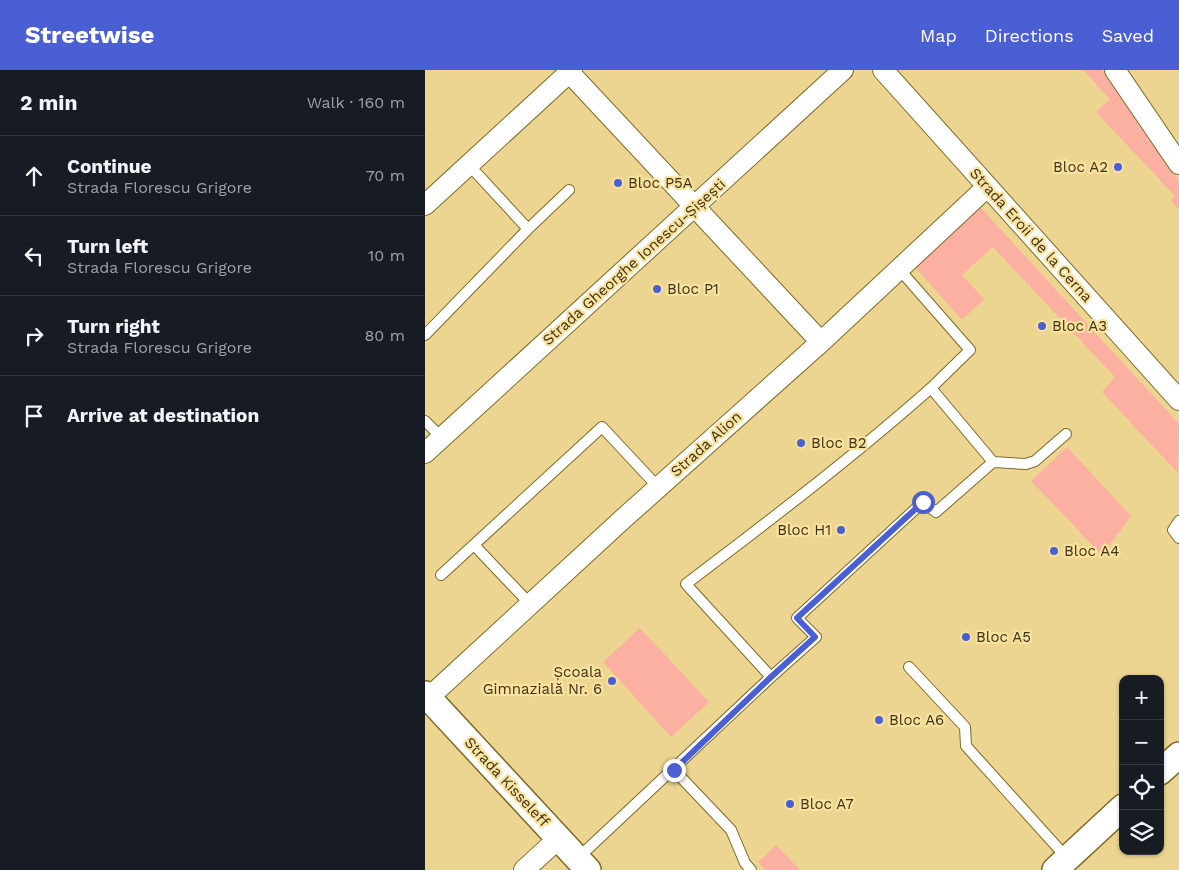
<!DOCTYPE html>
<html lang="en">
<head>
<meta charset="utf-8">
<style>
	body { margin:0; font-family:"Work Sans",sans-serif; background:#242831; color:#f1f3f6 }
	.controls { position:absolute; right:15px; bottom:15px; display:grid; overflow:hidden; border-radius:10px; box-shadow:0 1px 4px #0004 }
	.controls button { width:45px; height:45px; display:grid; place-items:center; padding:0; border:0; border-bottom:1px solid #363941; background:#171b24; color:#f1f3f6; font:25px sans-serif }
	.stop { position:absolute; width:15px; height:15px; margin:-11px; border:4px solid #4a5fd3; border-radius:50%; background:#fff }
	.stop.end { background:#4a5fd3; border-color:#fff; box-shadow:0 1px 5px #0008 }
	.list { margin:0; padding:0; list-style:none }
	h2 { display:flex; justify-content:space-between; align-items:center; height:65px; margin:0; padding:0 20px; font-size:21px }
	h2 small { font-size:16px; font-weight:400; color:#9ea1a6 }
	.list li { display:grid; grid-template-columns:32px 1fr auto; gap:15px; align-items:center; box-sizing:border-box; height:80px; padding:0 20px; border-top:1px solid #363941 }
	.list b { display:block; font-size:19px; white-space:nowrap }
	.list p { margin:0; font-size:16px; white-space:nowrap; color:#9ea1a6 }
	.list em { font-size:16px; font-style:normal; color:#9ea1a6 }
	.icon { flex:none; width:28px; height:28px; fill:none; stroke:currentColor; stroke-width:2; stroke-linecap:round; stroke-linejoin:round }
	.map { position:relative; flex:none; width:754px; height:800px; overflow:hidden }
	header { display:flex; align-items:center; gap:30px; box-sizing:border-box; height:70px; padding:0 25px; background:#4a5fd3; color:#fff }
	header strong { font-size:24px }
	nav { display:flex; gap:28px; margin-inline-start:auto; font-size:18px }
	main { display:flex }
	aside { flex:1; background:#171b24 }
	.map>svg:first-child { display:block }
	.green { fill:#fbb0a2 }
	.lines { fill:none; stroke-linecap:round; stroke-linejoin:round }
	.service-casing { stroke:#7e6924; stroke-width:12 }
	.minor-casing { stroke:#7e6924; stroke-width:22 }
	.tertiary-casing { stroke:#7e6924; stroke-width:28 }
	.service { stroke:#fff; stroke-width:10 }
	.minor { stroke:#fff; stroke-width:20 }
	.tertiary { stroke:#fff; stroke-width:25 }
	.route { stroke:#4a5fd3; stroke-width:6 }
	.poi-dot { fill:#4a5fd3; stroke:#f9e29d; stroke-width:2 }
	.labels { text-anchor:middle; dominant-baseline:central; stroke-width:4.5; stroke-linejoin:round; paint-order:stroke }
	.poi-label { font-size:15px; fill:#3c3216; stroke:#f9e29d; text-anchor:start }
	.street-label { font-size:15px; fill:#3c3216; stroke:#f9e29d }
</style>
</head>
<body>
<header>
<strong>Streetwise</strong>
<nav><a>Map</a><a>Directions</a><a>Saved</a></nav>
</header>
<main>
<aside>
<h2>2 min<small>Walk · 160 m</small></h2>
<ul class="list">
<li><svg class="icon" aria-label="ahead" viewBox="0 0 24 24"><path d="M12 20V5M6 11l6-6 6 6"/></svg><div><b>Continue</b><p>Strada Florescu Grigore</p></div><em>70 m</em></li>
<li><svg class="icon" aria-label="left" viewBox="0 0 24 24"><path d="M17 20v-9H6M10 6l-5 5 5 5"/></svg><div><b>Turn left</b><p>Strada Florescu Grigore</p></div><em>10 m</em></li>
<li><svg class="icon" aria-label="right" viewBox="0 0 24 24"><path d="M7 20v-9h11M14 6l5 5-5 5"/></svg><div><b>Turn right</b><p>Strada Florescu Grigore</p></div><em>80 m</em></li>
<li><svg class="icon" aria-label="arrive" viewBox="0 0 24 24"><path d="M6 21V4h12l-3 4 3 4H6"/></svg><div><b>Arrive at destination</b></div></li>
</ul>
</aside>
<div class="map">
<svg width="754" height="800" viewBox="0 0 754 800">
	<rect width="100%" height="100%" fill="#ecd590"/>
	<path class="green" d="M 658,0 L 677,0 L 754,111 L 754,140 L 746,131 L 750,126 L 671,42 L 685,29 Z
		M 555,137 L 754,354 L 753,403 L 677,322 L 690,307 L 568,177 L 537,205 L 559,229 L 537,250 L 490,197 Z
		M 642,377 L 706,446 L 677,485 L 606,411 Z
		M 215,558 L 284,632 L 246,667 L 178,592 Z
		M 351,775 L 375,800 L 340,800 L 333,792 Z"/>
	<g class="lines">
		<g class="service-casing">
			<path id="service" d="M 44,95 L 103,159
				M 0,265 L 103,159 L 144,120
				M 0,351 L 17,368
				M 568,392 L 601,394 L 610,391 L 641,364
				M 754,451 L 748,460 L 754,468
				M 49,475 L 105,534
				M 16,505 L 177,357 L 233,417
				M 484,597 L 540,657 L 541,676 L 642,788
				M 346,607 L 261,514 C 344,451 428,387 506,318
				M 249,700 L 306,760 L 320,793 L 326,800
				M 153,788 L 346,607 L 391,567 L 372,548 L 498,432 L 511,442 L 568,392 L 506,318 L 545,280 L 474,199"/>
		</g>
		<g class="minor-casing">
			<path id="minor" d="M 142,0 L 396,272
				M 458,0 L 754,330
				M 690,0 L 754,94
				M 0,135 L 147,0
				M 0,383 L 418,0
				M 0,631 L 199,448 L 396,272 L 562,117
				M 99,800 L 134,768"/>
		</g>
		<g class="tertiary-casing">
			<path id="tertiary" d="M 0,624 L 163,800
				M 735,702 L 754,685
				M 630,800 L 698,737"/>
		</g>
		<use href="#service" class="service"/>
		<use href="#minor" class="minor"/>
		<use href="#tertiary" class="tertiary"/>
	</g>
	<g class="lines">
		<path class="route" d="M 249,700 L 346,607 L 390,567 L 372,548 L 498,432"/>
	</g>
	<g class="poi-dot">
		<circle cx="693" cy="97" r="5"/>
		<circle cx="193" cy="113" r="5"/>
		<circle cx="232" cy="219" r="5"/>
		<circle cx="617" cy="256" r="5"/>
		<circle cx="376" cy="373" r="5"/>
		<circle cx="416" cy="460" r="5"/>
		<circle cx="629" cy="481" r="5"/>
		<circle cx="541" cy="567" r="5"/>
		<circle cx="187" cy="611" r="5"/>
		<circle cx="454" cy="650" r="5"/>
		<circle cx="365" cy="734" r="5"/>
	</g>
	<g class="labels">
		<g class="poi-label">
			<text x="683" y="97" text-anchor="end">Bloc A2</text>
			<text x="203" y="113">Bloc P5A</text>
			<text x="242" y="219">Bloc P1</text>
			<text x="627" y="256">Bloc A3</text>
			<text x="386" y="373">Bloc B2</text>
			<text x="406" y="460" text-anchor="end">Bloc H1</text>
			<text x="639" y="481">Bloc A4</text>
			<text x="551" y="567">Bloc A5</text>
			<text x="177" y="602" text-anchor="end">Școala<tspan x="177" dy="17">Gimnazială Nr. 6</tspan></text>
			<text x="464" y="650">Bloc A6</text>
			<text x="375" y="734">Bloc A7</text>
		</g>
		<g class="street-label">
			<text transform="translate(606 165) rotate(48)">Strada Eroii de la Cerna</text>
			<text transform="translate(209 192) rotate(-42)">Strada Gheorghe Ionescu-Șișești</text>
			<text transform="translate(281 374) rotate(-42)">Strada Alion</text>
			<text transform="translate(82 712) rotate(47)">Strada Kisseleff</text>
		</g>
	</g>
</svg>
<div class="controls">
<button>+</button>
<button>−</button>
<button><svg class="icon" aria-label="locate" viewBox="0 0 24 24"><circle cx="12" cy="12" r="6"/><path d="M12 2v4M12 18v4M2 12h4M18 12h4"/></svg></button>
<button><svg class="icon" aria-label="layers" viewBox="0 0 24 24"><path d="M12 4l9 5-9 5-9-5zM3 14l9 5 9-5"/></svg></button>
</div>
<div class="stop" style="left:498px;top:432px"></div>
<div class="stop end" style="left:249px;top:700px"></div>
</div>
</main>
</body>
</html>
